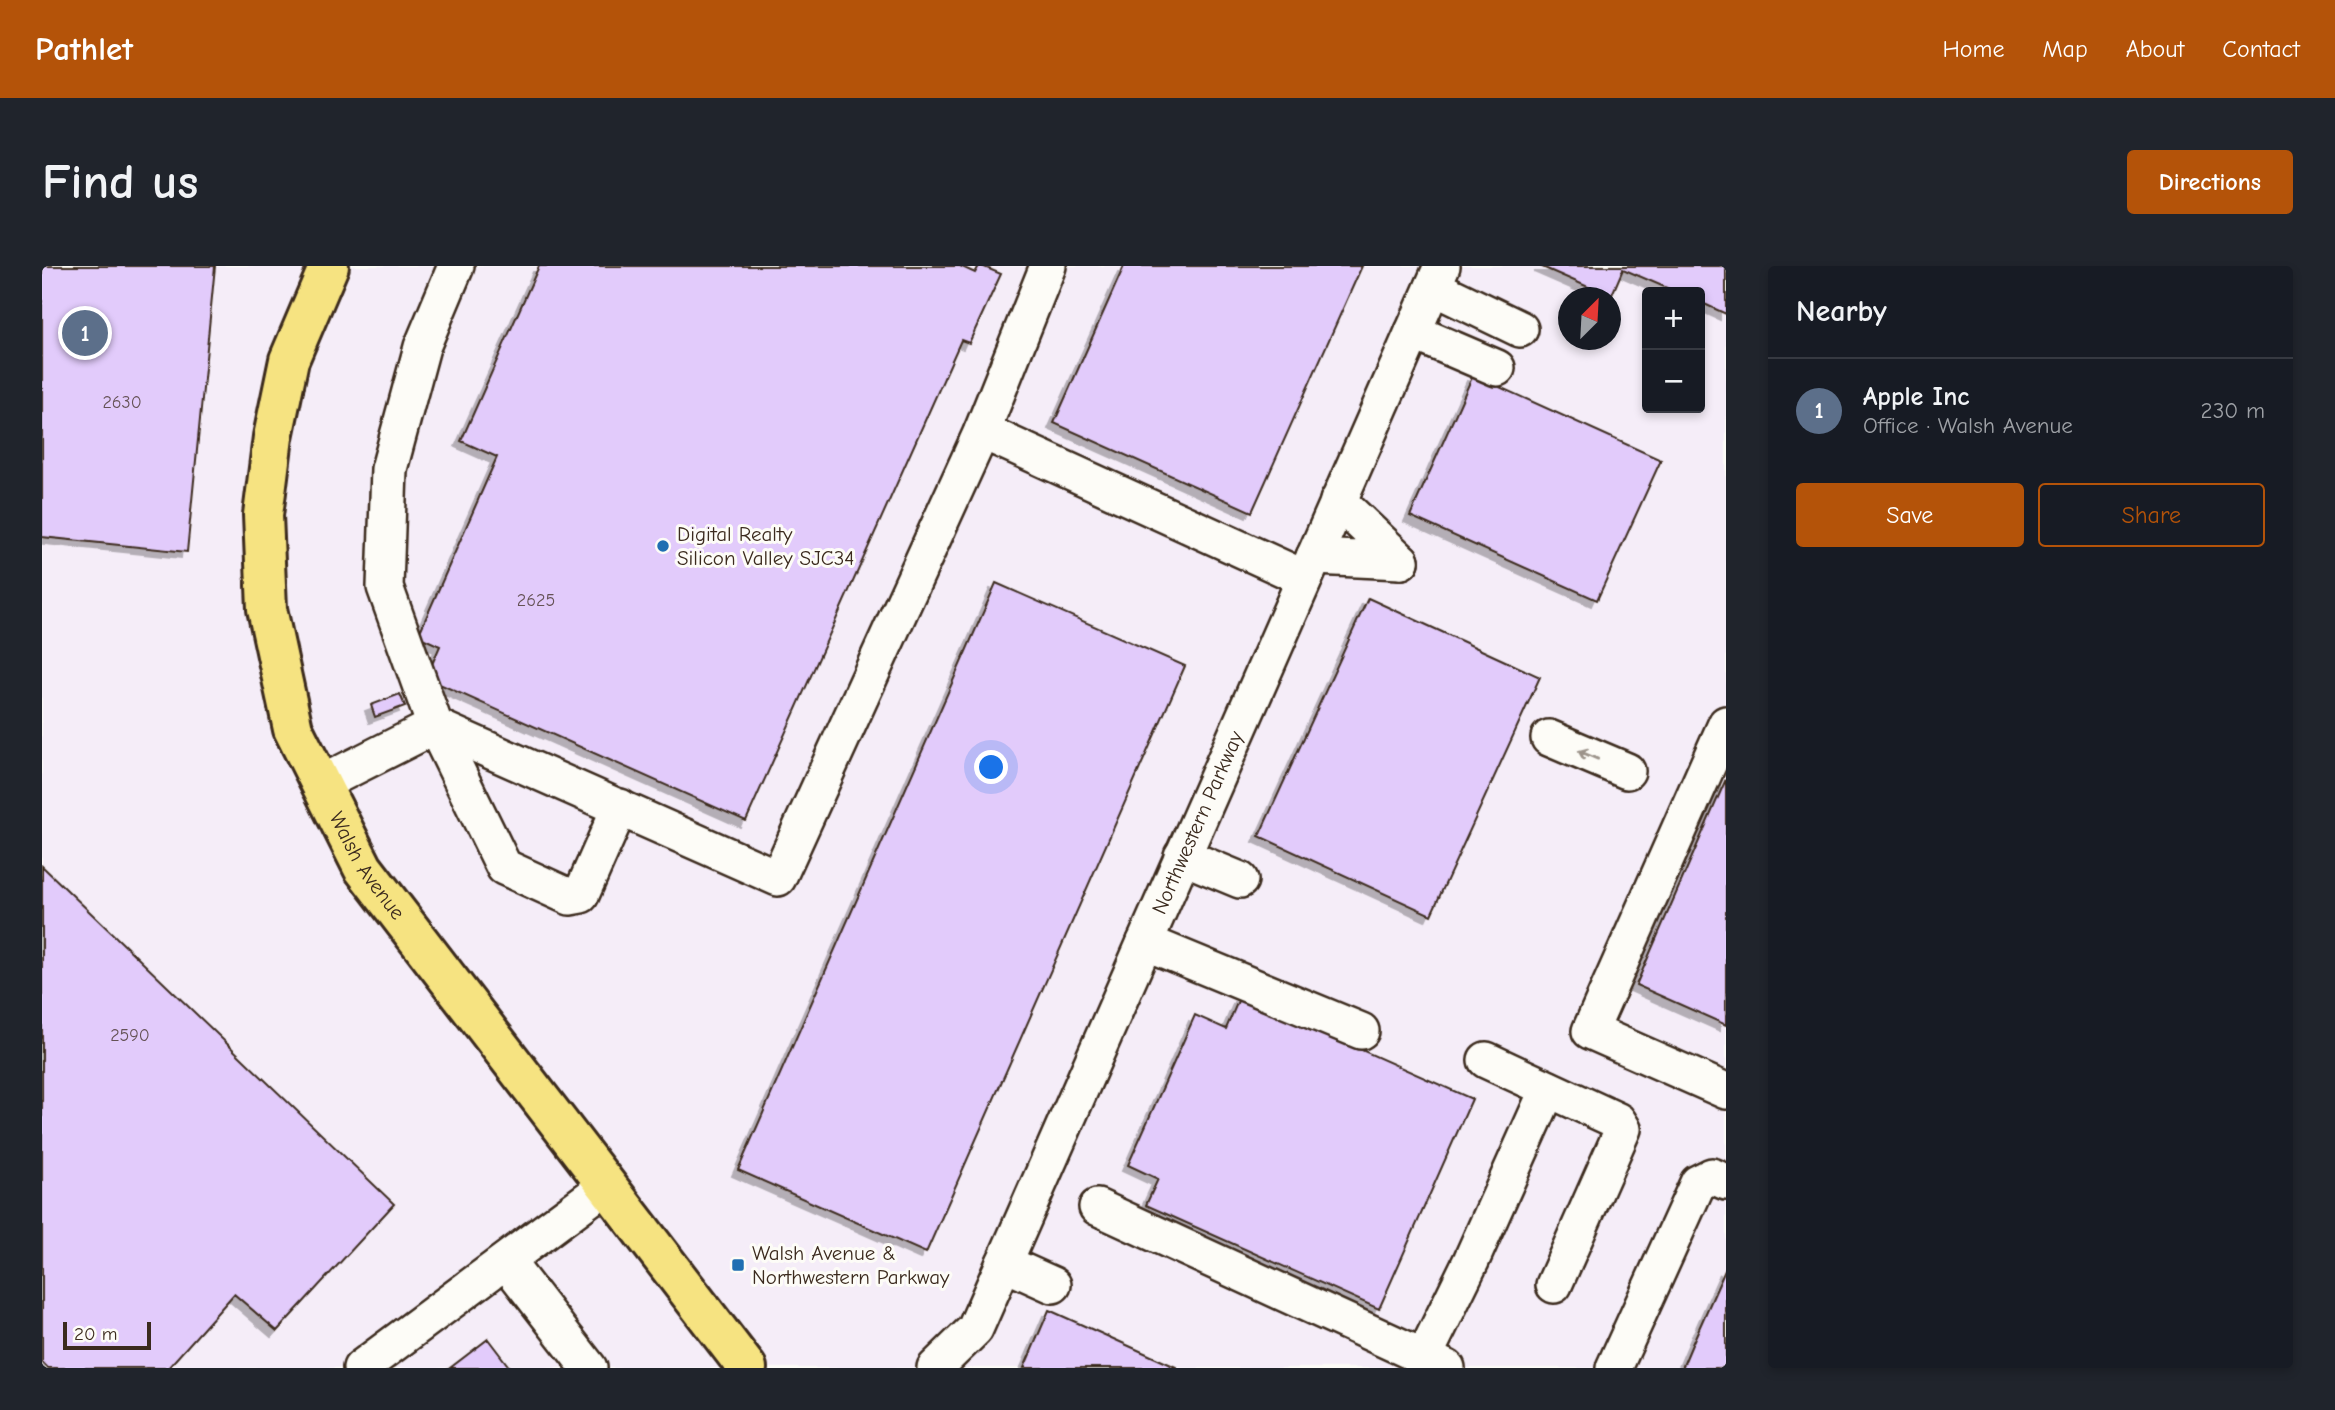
<!DOCTYPE html>
<html lang="en">
<head>
<meta charset="utf-8">
<style>
	body { margin:0; font-family:"Comic Neue",sans-serif; background:#20242c; color:#f1f3f6 }
	.controls { position:absolute; right:21px; top:21px; display:grid; overflow:hidden; border-radius:7px; box-shadow:0 4px 10px #0003 }
	.controls button { width:63px; height:63px; display:grid; place-items:center; padding:0; border:0; border-bottom:2px solid #363941; background:#171b24; color:#f1f3f6; font:35px sans-serif }
	.compass { position:absolute; left:1516px; top:21px; width:63px; height:63px; border-radius:50%; background:#171b24; box-shadow:0 4px 10px #0003; rotate:24deg }
	.scale { position:absolute; left:21px; bottom:18px; width:88px; box-sizing:border-box; padding-left:7px; border:4px solid #3b2a1e; border-top:0; font-size:19px; line-height:24px; white-space:nowrap; color:#3b2a1e; -webkit-text-stroke:5px #fdfcf7; paint-order:stroke }
	.you { position:absolute; left:950px; top:502px; width:24px; height:24px; margin:-18px; border:5px solid #fff; border-radius:50%; background:#1a73e8; box-shadow:0 0 0 10px #1a73e833 }
	.badge { display:grid; place-items:center; width:46px; height:46px; border-radius:50%; background:#b45309; color:#fff; font-size:23px; font-weight:700 }
	.pin { position:absolute; translate:-50% -50%; border:4px solid #fff; box-shadow:0 2px 7px #0006 }
	.list { margin:0; padding:0; list-style:none }
	h2 { display:flex; justify-content:space-between; align-items:center; height:91px; margin:0; padding:0 28px; font-size:30px }
	h2 small { font-size:23px; font-weight:400; color:#9ea1a6 }
	.list li { display:grid; grid-template-columns:46px 1fr auto; gap:21px; align-items:center; box-sizing:border-box; height:105px; padding:0 28px; border-top:2px solid #363941 }
	.list b { display:block; font-size:26px; white-space:nowrap }
	.list p { margin:0; font-size:23px; white-space:nowrap; color:#9ea1a6 }
	.list em { font-size:23px; font-style:normal; color:#9ea1a6 }
	.actions { display:flex; gap:14px; padding:21px 28px }
	.actions a { flex:1; padding:16px 0; border:2px solid #b45309; border-radius:7px; text-align:center; font-size:24px; color:#b45309 }
	.actions .main { background:#b45309; color:#fff }
	.map { position:relative; flex:none; width:1684px; height:1102px; overflow:hidden; border-radius:7px }
	header { display:flex; align-items:center; gap:42px; box-sizing:border-box; height:98px; padding:0 35px; background:#b45309; color:#fff }
	header strong { font-size:33px }
	nav { display:flex; gap:38px; margin-inline-start:auto; font-size:24px }
	.intro { display:flex; align-items:center; justify-content:space-between; box-sizing:border-box; height:168px; padding:0 42px }
	h1 { margin:0; font-size:49px }
	.button { padding:18px 32px; border-radius:7px; background:#b45309; color:#fff; font-size:24px; font-weight:700 }
	main { display:flex; gap:42px; padding:0 42px }
	aside { flex:1; background:#171b24; border-radius:7px; box-shadow:0 4px 10px #0003 }
	.map>svg:first-child { display:block }
	.built { fill:#f5edf8; fill-rule:evenodd }
	.building { fill:#e2cbfb; stroke:#3b2a1e; stroke-width:2; filter:url(#shadow) }
	.lines { fill:none; stroke-linecap:round; stroke-linejoin:round }
	.minor-casing { stroke:#3b2a1e; stroke-width:40 }
	.major-casing { stroke:#3b2a1e; stroke-width:44 }
	.minor { stroke:#fdfcf7; stroke-width:35 }
	.major { stroke:#f6e381; stroke-width:38 }
	.oneway { stroke:#9c938a }
	.poi-dot { fill:#1f6fb2; stroke:#fdfcf7; stroke-width:2.5 }
	.labels { text-anchor:middle; dominant-baseline:central; stroke-width:6; stroke-linejoin:round; paint-order:stroke }
	.number-label { font-size:18px; fill:#655255 }
	.poi-label { font-size:21px; fill:#3b2a1e; stroke:#fdfcf7; text-anchor:start }
	.street-label { font-size:21px; fill:#3b2a1e; stroke:#fdfcf7 }
</style>
</head>
<body>
<header>
<strong>Pathlet</strong>
<nav><a>Home</a><a>Map</a><a>About</a><a>Contact</a></nav>
</header>
<div class="intro"><h1>Find us</h1><a class="button">Directions</a></div>
<main>
<div class="map">
<svg width="1684" height="1102" viewBox="0 0 1684 1102">
	<defs>
		<filter id="shadow"><feDropShadow dx="-6" dy="6" stdDeviation="0" flood-color="#0004"/></filter>
	</defs>
	<rect width="100%" height="100%" fill="#fdfcf7"/>
	<filter id="ink" filterUnits="userSpaceOnUse"><feTurbulence type="fractalNoise" baseFrequency=".0143" numOctaves="2"/><feDisplacementMap in="SourceGraphic" scale="14" xChannelSelector="R" yChannelSelector="G"/><feConvolveMatrix kernelMatrix="1 2 1 2 8 2 1 2 1" color-interpolation-filters="sRGB"/></filter>
	<g filter="url(#ink)">
		<path class="built" d="M 0,0 L 1684,0 L 1684,1102 L 0,1102 ZM 1605,26 L 1658,26 L 1658,142 L 1605,142 ZM 1526,32 L 1568,32 L 1568,74 L 1526,74 Z"/>
		<path class="building" d="M 0,0 L 173,0 L 145,286 L 0,271 Z
			M 497,0 L 918,0 L 933,7 L 937,0 L 940,0 L 959,8 L 927,77 L 919,74 L 704,555 L 384,412 L 398,380 L 376,370 L 455,191 L 419,175 Z
			M 1082,0 L 1320,0 L 1210,246 L 1012,157 Z
			M 1498,0 L 1684,0 L 1684,48 L 1658,36 L 1658,26 L 1634,26 L 1581,3 L 1569,31 Z
			M 1431,109 L 1619,194 L 1555,334 L 1368,250 Z
			M 954,317 L 1143,400 L 884,987 L 696,904 Z
			M 1326,332 L 1498,411 L 1389,649 L 1217,570 Z
			M 358,428 L 363,440 L 333,451 L 329,439 Z
			M 1684,513 L 1684,759 L 1594,719 Z
			M 0,600 L 352,938 L 235,1065 L 192,1028 L 126,1102 L 6,1102 L 0,1096 Z
			M 1198,730 L 1430,833 L 1337,1043 L 1104,939 L 1116,913 L 1086,899 L 1153,749 L 1184,763 Z
			M 1684,1002 L 1684,1102 L 1640,1102 L 1651,1076 Z
			M 1007,1044 L 1136,1102 L 982,1102 Z
			M 446,1073 L 468,1102 L 408,1102 Z"/>
		<g class="lines">
			<g class="minor-casing">
				<g id="minor">
					<path d="M 414,0 L 380,81 L 347,203 L 343,321 L 393,460 L 462,601 L 528,631 L 539,629 L 578,541"/>
					<path d="M 1391,21 L 1478,63"/>
					<path d="M 1371,66 L 1455,102"/>
					<path d="M 940,165 L 1006,0"/>
					<path d="M 1296,235 L 1359,295"/>
					<path d="M 1272,291 L 1359,295"/>
					<path d="M 1684,458 L 1548,765 L 1684,825"/>
					<path d="M 393,460 L 736,612 L 940,165 L 1262,312"/>
					<path d="M 1507,472 L 1585,505"/>
					<path d="M 278,518 L 393,460"/>
					<path d="M 1140,590 L 1198,614"/>
					<path d="M 1103,676 L 1319,765"/>
					<path d="M 1444,794 L 1576,855 L 1581,863 L 1512,1019"/>
					<path d="M 1055,941 L 1405,1102"/>
					<path d="M 464,995 L 547,1102"/>
					<path d="M 962,997 L 1011,1019"/>
					<path d="M 1382,1091 L 1429,995 L 1506,823"/>
					<path d="M 319,1102 L 564,920"/>
					<path id="s1" d="M 893,1102 L 933,1063 L 1400,0"/>
					<path d="M 1572,1102 L 1656,917 L 1670,910 L 1684,916"/>
				</g>
			</g>
			<g class="major-casing">
				<g id="major">
					<path id="s2" d="M 287,0 L 247,94 L 231,171 L 221,249 L 225,343 L 251,463 L 321,602 L 705,1102"/>
				</g>
			</g>
			<use href="#minor" class="minor"/>
			<use href="#major" class="major"/>
		</g>
		<defs><path id="oneway-shaft" d="M-6 0H5M1.5-3L5.5 0L1.5 3" fill="none" stroke-width="1.6" stroke-linecap="round" stroke-linejoin="round" transform="scale(1.75)"/></defs>
		<use class="oneway" href="#oneway-shaft" transform="translate(1546 489) rotate(-157)"/>
	</g>
	<g class="poi-dot">
		<circle cx="621" cy="280" r="7"/>
		<rect x="689" y="992" width="14" height="14" rx="3.5"/>
	</g>
	<g class="labels">
		<g class="number-label">
			<text x="80" y="136">2630</text>
			<text x="494" y="334">2625</text>
			<text x="88" y="769">2590</text>
		</g>
		<g class="poi-label">
			<text x="635" y="268">Digital Realty<tspan x="635" dy="24">Silicon Valley SJC34</tspan></text>
			<text x="710" y="987">Walsh Avenue &amp;<tspan x="710" dy="24">Northwestern Parkway</tspan></text>
		</g>
		<g class="street-label">
			<text stroke="none"><textPath href="#s1" startOffset="609">Northwestern Parkway</textPath></text>
			<text stroke="none"><textPath href="#s2" startOffset="632">Walsh Avenue</textPath></text>
		</g>
	</g>
</svg>
<div class="controls">
<button>+</button>
<button>−</button>
</div>
<svg class="compass" viewBox="-18 -18 36 36"><path d="M0-13l5 13h-10z" fill="#e53935"/><path d="M0 13l5-13h-10z" fill="#9ea1a6"/></svg>
<div class="scale">20 m</div>
<div class="you"></div>
<div class="pin badge" style="left:43px;top:67px;background:#5c6f8a">1</div>
</div>
<aside>
<h2>Nearby<small></small></h2>
<ul class="list">
<li><span class="badge" style="background:#5c6f8a">1</span><div><b>Apple Inc</b><p>Office · Walsh Avenue</p></div><em>230 m</em></li>
</ul>
<div class="actions"><a class="main">Save</a><a>Share</a></div>
</aside>
</main>
</body>
</html>
